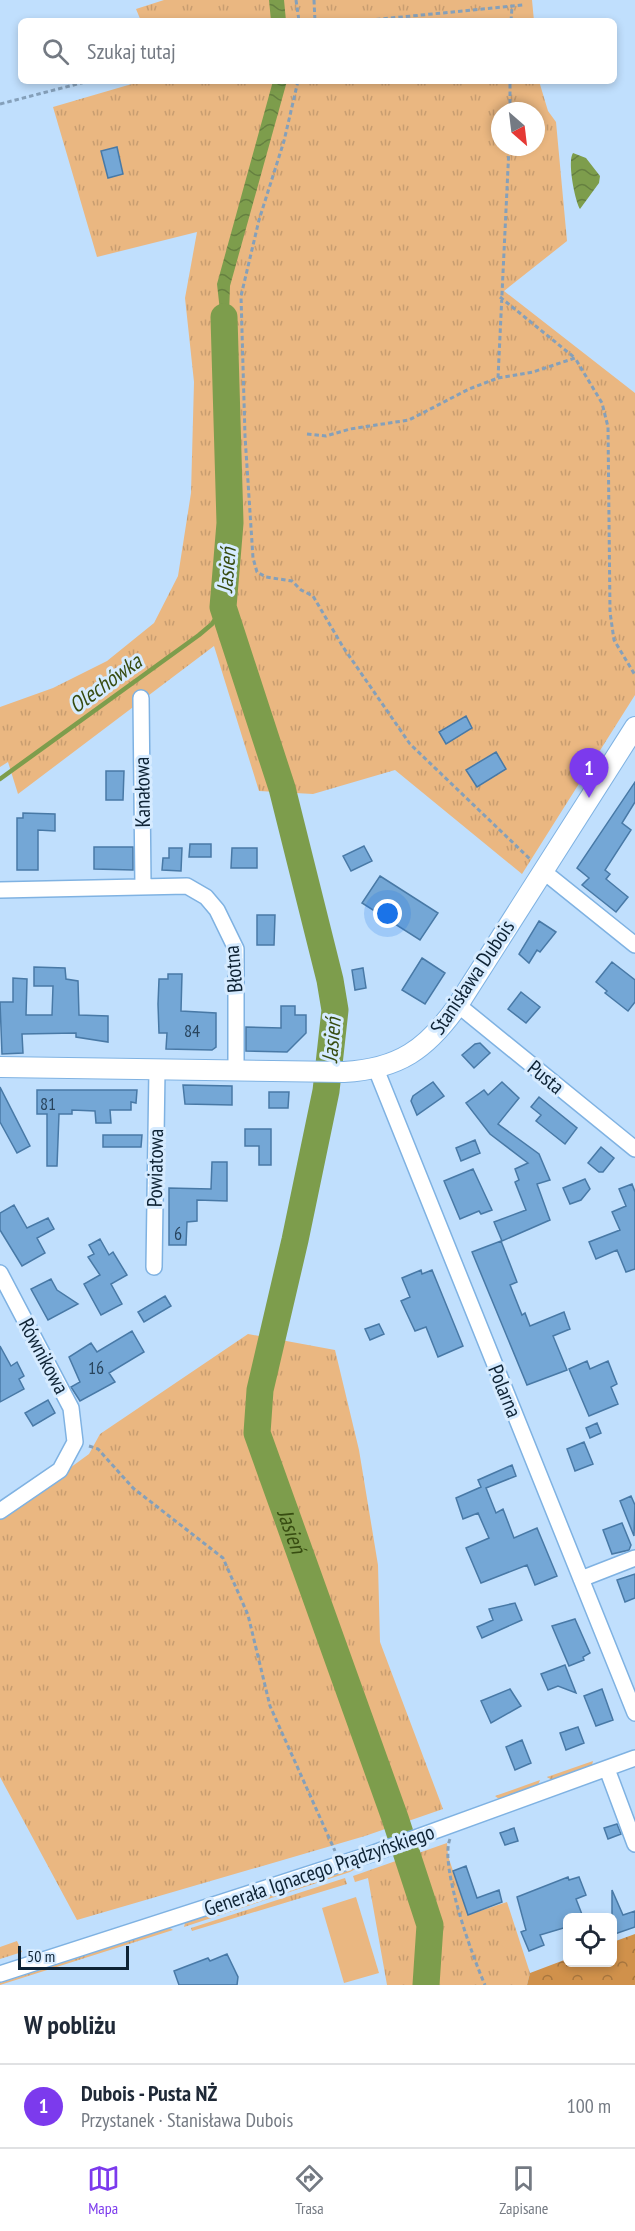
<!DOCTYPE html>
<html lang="pl">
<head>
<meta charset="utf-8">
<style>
	body { margin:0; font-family:"PT Sans Narrow",sans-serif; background:#f6f6f7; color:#1f2937 }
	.controls { position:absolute; right:18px; bottom:18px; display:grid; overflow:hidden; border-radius:9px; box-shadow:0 3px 9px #0003 }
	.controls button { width:54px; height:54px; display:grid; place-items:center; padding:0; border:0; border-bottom:2px solid #e0e1e3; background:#fff; color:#1f2937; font:30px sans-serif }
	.compass { position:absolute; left:491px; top:102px; width:54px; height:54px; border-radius:50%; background:#fff; box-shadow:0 3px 9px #0003; rotate:152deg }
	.scale { position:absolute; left:18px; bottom:15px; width:111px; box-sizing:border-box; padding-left:6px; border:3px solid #0e2335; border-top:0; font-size:16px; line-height:21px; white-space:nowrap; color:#0e2335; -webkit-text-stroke:4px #d6ebff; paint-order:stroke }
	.you { position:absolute; left:388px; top:914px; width:21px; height:21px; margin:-15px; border:4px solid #fff; border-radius:50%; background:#1a73e8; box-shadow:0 0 0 9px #1a73e833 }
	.badge { display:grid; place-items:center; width:39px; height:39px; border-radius:50%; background:#7c3aed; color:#fff; font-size:20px; font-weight:700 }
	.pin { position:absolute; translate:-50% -50px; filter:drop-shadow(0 2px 3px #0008) }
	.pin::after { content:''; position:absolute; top:32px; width:21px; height:18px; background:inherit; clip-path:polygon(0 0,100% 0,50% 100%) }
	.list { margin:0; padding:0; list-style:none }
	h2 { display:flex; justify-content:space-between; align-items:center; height:78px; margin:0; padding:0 24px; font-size:26px }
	h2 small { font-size:20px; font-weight:400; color:#747a83 }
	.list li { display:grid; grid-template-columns:39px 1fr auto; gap:18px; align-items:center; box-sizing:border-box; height:84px; padding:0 24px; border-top:2px solid #e0e1e3 }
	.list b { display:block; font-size:22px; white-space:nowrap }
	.list p { margin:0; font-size:20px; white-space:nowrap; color:#747a83 }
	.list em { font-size:20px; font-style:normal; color:#747a83 }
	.icon { flex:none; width:33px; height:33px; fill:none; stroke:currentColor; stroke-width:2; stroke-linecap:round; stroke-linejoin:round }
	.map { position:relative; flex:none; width:635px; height:1985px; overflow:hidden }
	.search { position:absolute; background:#fff; box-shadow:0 3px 9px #0003; left:18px; right:18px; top:18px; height:66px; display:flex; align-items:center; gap:15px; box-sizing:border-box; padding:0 21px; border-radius:9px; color:#747a83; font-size:22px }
	.sheet { height:162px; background:#fff }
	nav { display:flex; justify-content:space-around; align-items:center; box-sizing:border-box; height:84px; border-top:2px solid #e0e1e3; background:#fff; font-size:16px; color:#747a83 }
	nav a { display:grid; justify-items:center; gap:3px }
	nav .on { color:#7c3aed }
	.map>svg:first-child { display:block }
	.grass { fill:url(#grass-tufts); fill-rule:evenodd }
	.forest { fill:url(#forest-crowns) }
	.park { fill:#eab781 }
	.water { fill:url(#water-waves) }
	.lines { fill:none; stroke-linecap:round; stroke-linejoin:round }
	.stream { stroke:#7d9d4c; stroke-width:4.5 }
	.river { stroke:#7d9d4c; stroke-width:27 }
	.building { fill:#74a7d6; stroke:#4879a6; stroke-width:1.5 }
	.minor-casing { stroke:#7fb2e2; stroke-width:18 }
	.tertiary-casing { stroke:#7fb2e2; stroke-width:22 }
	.path { stroke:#85a0ba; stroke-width:3; stroke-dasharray:4.5 3; stroke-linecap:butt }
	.minor { stroke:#fff; stroke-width:15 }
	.tertiary { stroke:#fff; stroke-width:20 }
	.labels { text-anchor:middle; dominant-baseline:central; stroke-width:6; stroke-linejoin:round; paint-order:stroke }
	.number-label { font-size:18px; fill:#28445d }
	.street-label { font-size:21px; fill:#0e2335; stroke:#d6ebff }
	.water-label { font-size:22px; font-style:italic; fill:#374c11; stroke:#d6ebff }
</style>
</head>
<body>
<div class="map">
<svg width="635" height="1985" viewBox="0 0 635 1985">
	<defs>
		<pattern id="grass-tufts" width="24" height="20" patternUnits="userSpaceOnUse" patternTransform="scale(1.5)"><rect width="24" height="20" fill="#eab781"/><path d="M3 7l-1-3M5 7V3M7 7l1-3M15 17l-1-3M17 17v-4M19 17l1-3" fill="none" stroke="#c89d70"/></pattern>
		<pattern id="forest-crowns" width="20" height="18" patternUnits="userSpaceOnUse" patternTransform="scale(1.5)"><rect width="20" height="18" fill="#d0914b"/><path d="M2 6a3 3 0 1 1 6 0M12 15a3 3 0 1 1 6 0" fill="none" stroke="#a7763f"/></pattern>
		<pattern id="water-waves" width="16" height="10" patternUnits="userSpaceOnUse" patternTransform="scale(1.5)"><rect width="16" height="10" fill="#7d9d4c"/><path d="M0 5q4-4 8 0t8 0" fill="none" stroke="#658040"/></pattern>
	</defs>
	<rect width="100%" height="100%" fill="#c0dffd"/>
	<path class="grass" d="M 164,0 L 532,0 L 534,21 L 141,21 L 136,9 Z
		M 142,81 L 539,81 L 548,111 L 556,122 L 567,241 L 504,291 L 635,393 L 635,695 L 522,874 L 395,770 L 313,794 L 259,791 L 214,646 L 18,794 L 8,762 L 0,767 L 0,707 L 53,688 L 107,661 L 154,623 L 178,576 L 191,493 L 194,382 L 185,298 L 197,232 L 97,257 L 53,107 ZM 500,111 L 536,111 L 536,147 L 500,147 Z
		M 248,1334 L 335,1350 L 359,1450 L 378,1565 L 380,1642 L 443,1809 L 365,1836 L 77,1920 L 0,1777 L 0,1519 L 89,1454 L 100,1434 Z
		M 593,1761 L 592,1765 L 552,1780 L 547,1777 Z
		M 540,1780 L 538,1785 L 499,1799 L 495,1796 Z
		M 447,1843 L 448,1856 L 468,1915 L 507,1902 L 530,1973 L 527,1985 L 387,1985 L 368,1878 L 355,1882 L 353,1876 Z
		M 365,1864 L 350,1872 L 184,1927 L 185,1923 Z
		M 345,1878 L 347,1884 L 192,1931 L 191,1928 Z
		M 170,1928 L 173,1930 L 0,1985 L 0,1983 Z
		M 17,1941 L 22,1952 L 0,1959 L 0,1947 Z"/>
	<path class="forest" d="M 635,1934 L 635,1985 L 527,1985 L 530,1973 L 567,1959 L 568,1962 L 612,1962 L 613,1942 Z"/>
	<path class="park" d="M 356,1897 L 379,1973 L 344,1983 L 322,1908 Z"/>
	<path class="water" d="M 269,0 L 284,0 L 286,21 L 271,21 Z
		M 273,81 L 287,81 L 230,286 L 227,374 L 217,284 Z
		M 573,153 L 586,158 L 600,176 L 599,183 L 580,209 C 575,201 567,161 573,153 Z"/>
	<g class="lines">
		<path class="stream" d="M 0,779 L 199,635 L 212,624 L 223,607"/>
		<path class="river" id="s1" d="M 224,317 L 230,523 L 223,607 L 282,788 L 330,980 L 335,1010 L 326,1091 L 295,1240 L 260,1390 L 257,1433 L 395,1818 L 430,1925 L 426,1985"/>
	</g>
	<path class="building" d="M 117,147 L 123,174 L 108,178 L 101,151 Z
		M 466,716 L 472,728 L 446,744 L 439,732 Z
		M 496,752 L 506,769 L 477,787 L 466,770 Z
		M 106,771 L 124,771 L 123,800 L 106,800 Z
		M 635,782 L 635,802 L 622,823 L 631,830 L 605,870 L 610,874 L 606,879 L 628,897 L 616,912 L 582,885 L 589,878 L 577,868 Z
		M 23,813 L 55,814 L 55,831 L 38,830 L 38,870 L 17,870 L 17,818 L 23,818 Z
		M 190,844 L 211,844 L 211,857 L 189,857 Z
		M 364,846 L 372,861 L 351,871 L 343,856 Z
		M 94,847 L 133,847 L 133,870 L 94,869 Z
		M 169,848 L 182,848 L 181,871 L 162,870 L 163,858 L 169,858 Z
		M 232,848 L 257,848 L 257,868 L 231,868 Z
		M 380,876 L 438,913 L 420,940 L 362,903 Z
		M 257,915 L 275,915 L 274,945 L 257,945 Z
		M 539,921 L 556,932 L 540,952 L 537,950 L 529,963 L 519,954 Z
		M 422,958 L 445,973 L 425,1004 L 402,990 Z
		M 612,962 L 635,980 L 635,1002 L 628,1011 L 605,993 L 607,991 L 596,982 Z
		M 34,967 L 65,968 L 66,979 L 78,981 L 79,1015 L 108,1016 L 108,1042 L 76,1037 L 76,1033 L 22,1034 L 23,1053 L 2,1054 L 0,1002 L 13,1002 L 13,978 L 27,979 L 26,1015 L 52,1015 L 53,986 L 34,986 Z
		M 363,968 L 366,988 L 355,990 L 352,970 Z
		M 168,974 L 182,974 L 181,1011 L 216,1013 L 216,1047 L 212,1050 L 166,1049 L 167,1033 L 159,1033 L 158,1004 L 159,979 L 168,979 Z
		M 521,992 L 540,1007 L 526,1023 L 508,1009 Z
		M 281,1006 L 295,1006 L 295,1015 L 306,1015 L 306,1033 L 287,1052 L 246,1051 L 246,1027 L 281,1028 Z
		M 480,1043 L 490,1053 L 474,1068 L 462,1055 L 475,1044 Z
		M 433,1082 L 444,1096 L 417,1115 L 411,1101 L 413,1096 Z
		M 502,1082 L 519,1098 L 498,1124 L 539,1154 L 550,1180 L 537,1184 L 550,1220 L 502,1241 L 494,1222 L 526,1210 L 515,1182 L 519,1180 L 515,1169 L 528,1163 L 490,1134 L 466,1103 L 484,1090 L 488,1095 Z
		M 183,1085 L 232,1086 L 232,1105 L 185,1104 Z
		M 0,1087 L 30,1146 L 17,1153 L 0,1122 Z
		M 37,1090 L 137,1090 L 136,1103 L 131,1102 L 131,1110 L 110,1110 L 111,1123 L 96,1123 L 95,1111 L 72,1110 L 72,1114 L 59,1114 L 57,1166 L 47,1166 L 47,1114 L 37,1114 Z
		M 269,1092 L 289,1092 L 288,1108 L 269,1108 Z
		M 539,1097 L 577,1128 L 565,1144 L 536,1121 L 541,1115 L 531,1107 Z
		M 245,1129 L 271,1129 L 271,1165 L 259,1165 L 259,1146 L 245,1146 Z
		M 103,1135 L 142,1135 L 141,1147 L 103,1147 Z
		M 475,1140 L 480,1153 L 461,1161 L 456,1148 Z
		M 601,1147 L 614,1158 L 603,1172 L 599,1172 L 588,1163 Z
		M 212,1162 L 227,1162 L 227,1201 L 197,1200 L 197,1221 L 187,1222 L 186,1245 L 169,1245 L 169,1188 L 211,1189 Z
		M 473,1169 L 492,1210 L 481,1214 L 479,1211 L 460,1219 L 444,1181 Z
		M 585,1179 L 590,1189 L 581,1200 L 570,1204 L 563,1188 Z
		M 632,1184 L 635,1192 L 635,1269 L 626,1272 L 617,1250 L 596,1259 L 589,1242 L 620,1230 L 612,1212 L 626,1206 L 619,1189 Z
		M 14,1205 L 27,1228 L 48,1218 L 54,1229 L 37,1238 L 45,1253 L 22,1266 L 0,1230 L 0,1213 Z
		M 100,1239 L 109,1255 L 113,1252 L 127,1275 L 111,1284 L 122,1304 L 101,1315 L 84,1284 L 100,1275 L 88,1257 L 94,1254 L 89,1245 Z
		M 501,1241 L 517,1282 L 510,1285 L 522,1315 L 525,1313 L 530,1326 L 564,1312 L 570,1329 L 553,1336 L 567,1370 L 527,1385 L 472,1252 Z
		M 421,1270 L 422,1274 L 432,1270 L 463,1346 L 438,1357 L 426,1327 L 415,1331 L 401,1301 L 410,1297 L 402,1278 Z
		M 51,1279 L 57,1290 L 78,1304 L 48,1320 L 31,1289 Z
		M 165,1296 L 171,1306 L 144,1322 L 138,1312 Z
		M 379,1324 L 384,1334 L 370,1340 L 365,1329 Z
		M 132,1331 L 144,1352 L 109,1373 L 115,1382 L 80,1401 L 71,1387 L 80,1382 L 69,1357 L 91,1343 L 97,1352 Z
		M 0,1346 L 11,1366 L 17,1362 L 24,1376 L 19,1379 L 24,1389 L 0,1402 Z
		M 587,1361 L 590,1369 L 608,1361 L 617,1384 L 611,1387 L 618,1404 L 589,1416 L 569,1369 Z
		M 48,1400 L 55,1413 L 33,1426 L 25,1413 Z
		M 597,1423 L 601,1433 L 590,1438 L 586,1428 Z
		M 584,1442 L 593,1464 L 575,1471 L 567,1449 Z
		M 512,1465 L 516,1476 L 486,1488 L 496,1513 L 503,1509 L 514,1538 L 537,1528 L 557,1576 L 535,1585 L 527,1565 L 481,1583 L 466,1548 L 489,1538 L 478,1513 L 463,1519 L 456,1498 L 481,1487 L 478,1480 Z
		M 631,1496 L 635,1505 L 634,1536 L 620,1501 Z
		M 622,1523 L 631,1545 L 629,1550 L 612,1554 L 603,1530 Z
		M 635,1574 L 635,1598 L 625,1602 L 617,1580 Z
		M 515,1603 L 522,1620 L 482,1638 L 477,1627 L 493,1620 L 489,1609 Z
		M 575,1619 L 590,1653 L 583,1657 L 584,1660 L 569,1666 L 552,1626 Z
		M 565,1665 L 576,1693 L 558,1686 L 548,1690 L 541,1674 Z
		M 510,1689 L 521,1706 L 491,1723 L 481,1701 Z
		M 602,1689 L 613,1720 L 596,1726 L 584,1696 Z
		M 578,1727 L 584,1743 L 566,1750 L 560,1733 Z
		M 522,1740 L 531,1763 L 515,1770 L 506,1747 Z
		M 617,1824 L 621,1834 L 608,1839 L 604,1828 Z
		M 514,1828 L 518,1841 L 505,1845 L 500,1833 Z
		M 466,1866 L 477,1898 L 499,1890 L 502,1902 L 468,1915 L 453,1871 Z
		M 568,1877 L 569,1880 L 579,1877 L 586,1895 L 576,1899 L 583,1917 L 567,1917 L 567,1927 L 540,1935 L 544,1945 L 529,1951 L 521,1932 L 526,1930 L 517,1897 Z
		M 612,1890 L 623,1915 L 635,1911 L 635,1927 L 612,1935 Z
		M 227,1954 L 238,1977 L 237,1985 L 179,1985 L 174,1971 L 208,1958 L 210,1961 Z"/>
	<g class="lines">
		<g class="minor-casing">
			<path id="minor" d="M 141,698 L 143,886
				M 543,871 L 635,945
				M 0,890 L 187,886 L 206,897 L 217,910 L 236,949 L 236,1071
				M 458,1005 L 635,1149
				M 376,1069 L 635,1713
				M 154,1267 L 157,1070
				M 0,1273 L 71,1408 L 75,1442 L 60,1470 L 0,1511
				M 581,1579 L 635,1558
				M 607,1769 L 635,1844
				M 0,1974 L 371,1854 L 635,1758"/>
		</g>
		<g class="tertiary-casing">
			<path id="tertiary" d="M 0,1067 L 344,1072 C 399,1069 427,1049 458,1005 L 635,727"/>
		</g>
		<path class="path" d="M 296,0 L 299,21
			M 314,0 L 315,21
			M 361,21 L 523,5
			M 511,21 L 512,7
			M 298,81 L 284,141 L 259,220 L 241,296 L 245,436 L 253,558 L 257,572 L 266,577 L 292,581 L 301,590 L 313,596 L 343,647 L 410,744 L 531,860
			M 0,104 L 89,81
			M 510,111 L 510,81
			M 500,297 L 575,358
			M 498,378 L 533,372 L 575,358 L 602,403 L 608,427 L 610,612 L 614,640 L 635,675
			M 307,434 L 326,436 L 350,429 L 409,420 L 469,389 L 498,378 L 509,147
			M 89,1446 L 98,1449 L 133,1488 L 223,1558 L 248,1615 L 270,1706 L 335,1851
			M 450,1839 C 439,1865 473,1958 485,1985"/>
		<use href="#minor" class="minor"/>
		<use href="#tertiary" class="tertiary"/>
	</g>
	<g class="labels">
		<g class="number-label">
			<text x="192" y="1030">84</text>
			<text x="48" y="1103">81</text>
			<text x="178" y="1233">6</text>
			<text x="96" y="1367">16</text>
		</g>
		<g class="street-label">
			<text transform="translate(142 792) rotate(-91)">Kanałowa</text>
			<text transform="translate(233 969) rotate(-95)">Błotna</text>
			<text transform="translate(472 977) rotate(-56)">Stanisława Dubois</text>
			<text transform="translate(546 1077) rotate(39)">Pusta</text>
			<text transform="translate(155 1168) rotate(-89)">Powiatowa</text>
			<text transform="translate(44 1356) rotate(62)">Równikowa</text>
			<text transform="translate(505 1391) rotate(68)">Polarna</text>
			<text transform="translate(319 1870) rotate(-19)">Generała Ignacego Prądzyńskiego</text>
		</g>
		<g class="water-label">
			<text transform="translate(226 570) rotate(-85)">Jasień</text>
			<text transform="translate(105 683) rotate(-36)">Olechówka</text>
			<text transform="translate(331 1040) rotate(-85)">Jasień</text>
			<text stroke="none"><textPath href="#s1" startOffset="1244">Jasień</textPath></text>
		</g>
	</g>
</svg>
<div class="controls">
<button><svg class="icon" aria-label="locate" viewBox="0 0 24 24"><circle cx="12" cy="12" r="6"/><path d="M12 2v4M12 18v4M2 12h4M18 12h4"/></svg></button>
</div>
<svg class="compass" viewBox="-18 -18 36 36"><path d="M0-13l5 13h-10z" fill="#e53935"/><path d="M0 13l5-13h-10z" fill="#747a83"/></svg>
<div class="scale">50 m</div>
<div class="you"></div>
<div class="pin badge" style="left:589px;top:798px">1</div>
<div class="search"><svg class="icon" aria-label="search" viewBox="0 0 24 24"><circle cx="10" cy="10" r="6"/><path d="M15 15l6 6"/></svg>Szukaj tutaj</div>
</div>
<section class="sheet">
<h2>W pobliżu<small></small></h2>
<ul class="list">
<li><span class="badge">1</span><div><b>Dubois - Pusta NŻ</b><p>Przystanek · Stanisława Dubois</p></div><em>100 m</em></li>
</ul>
</section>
<nav>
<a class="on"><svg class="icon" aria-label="map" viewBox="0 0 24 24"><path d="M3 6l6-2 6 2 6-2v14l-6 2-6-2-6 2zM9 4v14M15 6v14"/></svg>Mapa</a>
<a><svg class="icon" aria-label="directions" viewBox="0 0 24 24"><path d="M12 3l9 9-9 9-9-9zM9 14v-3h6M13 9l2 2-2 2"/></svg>Trasa</a>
<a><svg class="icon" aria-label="saved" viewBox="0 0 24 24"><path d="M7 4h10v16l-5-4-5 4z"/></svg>Zapisane</a>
</nav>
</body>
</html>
